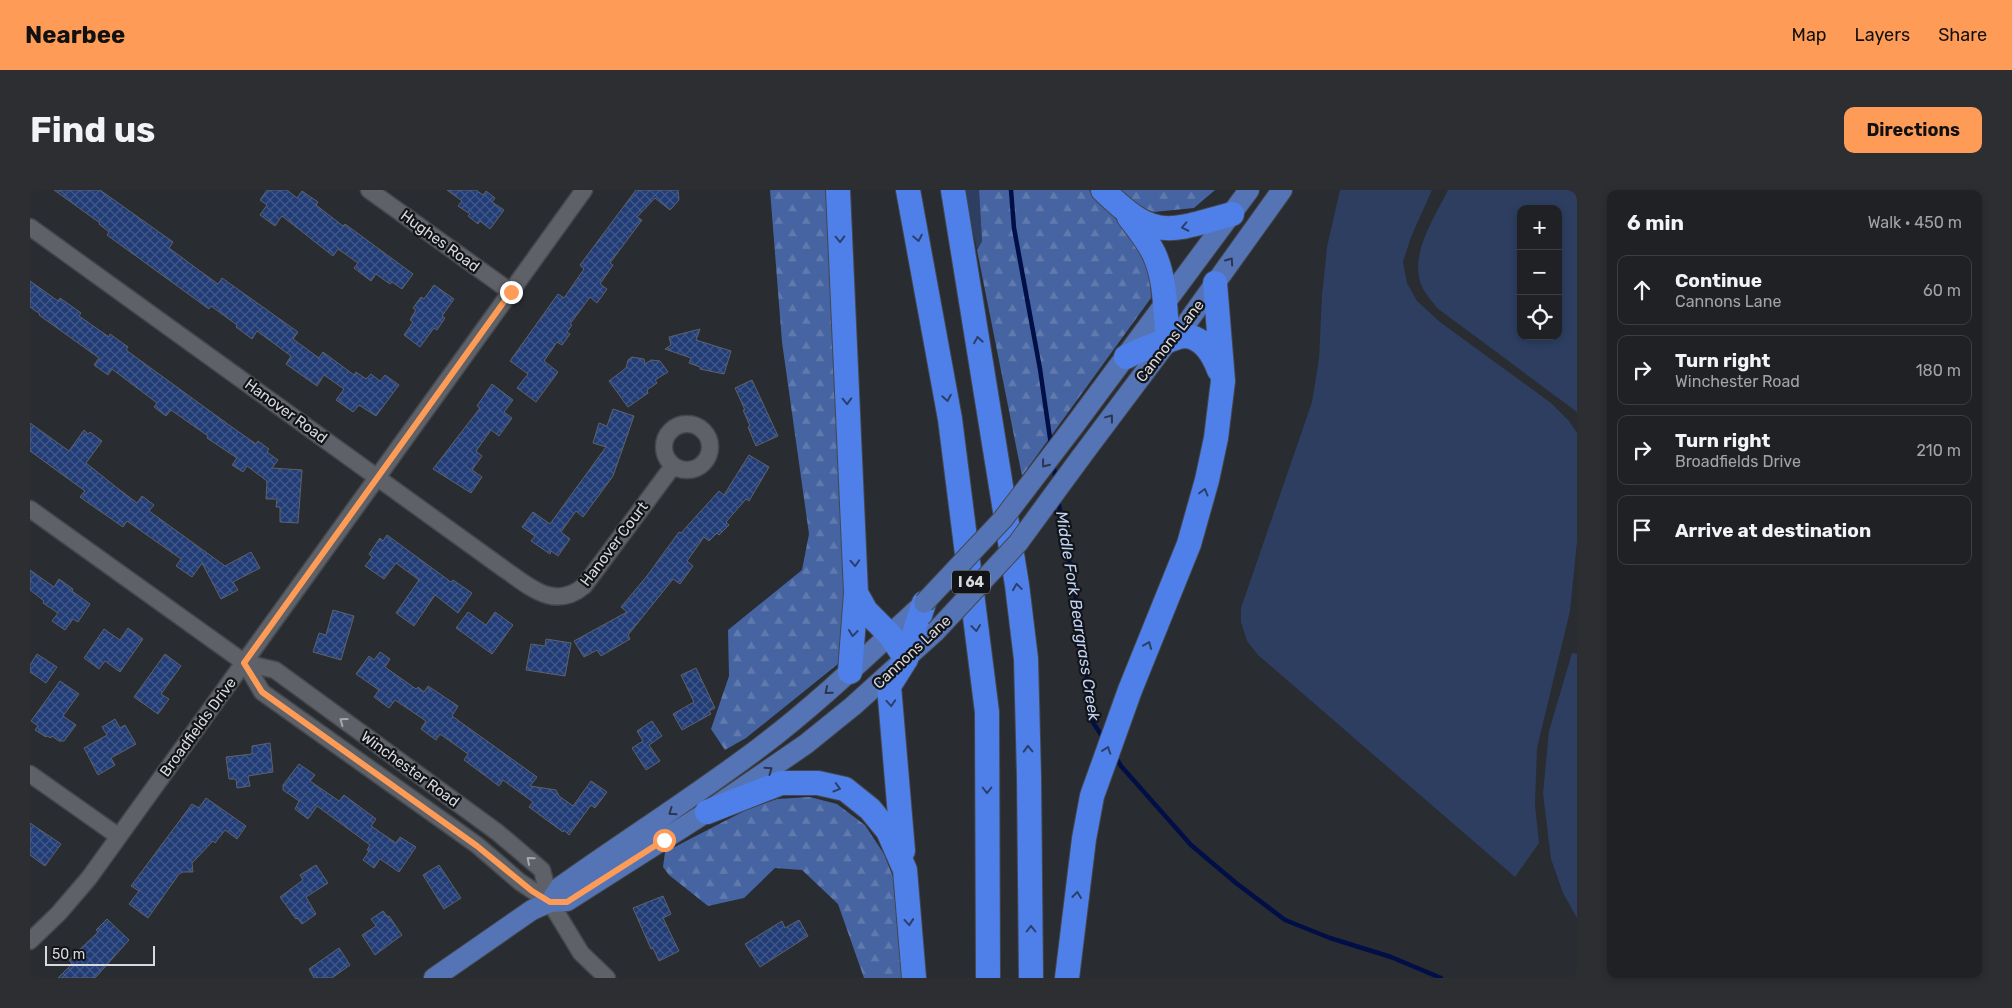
<!DOCTYPE html>
<html lang="en">
<head>
<meta charset="utf-8">
<style>
	body { margin:0; font-family:Rubik,sans-serif; background:#2c2e32; color:#f1f3f6 }
	.controls { position:absolute; right:15px; top:15px; display:grid; overflow:hidden; border-radius:10px; box-shadow:0 2px 8px #0003 }
	.controls button { width:45px; height:45px; display:grid; place-items:center; padding:0; border:0; border-bottom:1px solid #3c3e42; background:#1f2125; color:#f1f3f6; font:25px sans-serif }
	.scale { position:absolute; left:15px; bottom:12px; width:110px; box-sizing:border-box; padding-left:5px; border:2px solid #d7d9dd; border-top:0; font-size:14px; line-height:18px; white-space:nowrap; color:#d7d9dd; -webkit-text-stroke:4px #131417; paint-order:stroke }
	.stop { position:absolute; width:15px; height:15px; margin:-11px; border:4px solid #fe9c57; border-radius:50%; background:#fff }
	.stop.end { background:#fe9c57; border-color:#fff; box-shadow:0 1px 5px #0008 }
	.list { margin:0; padding:0; list-style:none }
	h2 { display:flex; justify-content:space-between; align-items:center; height:65px; margin:0; padding:0 20px; font-size:21px }
	h2 small { font-size:16px; font-weight:400; color:#a1a3a7 }
	.list li { display:grid; grid-template-columns:32px 1fr auto; gap:15px; align-items:center; box-sizing:border-box; height:70px; margin:0 10px 10px; padding:0 10px; border:1px solid #3c3e42; border-radius:10px }
	.list b { display:block; font-size:19px; white-space:nowrap }
	.list p { margin:0; font-size:16px; white-space:nowrap; color:#a1a3a7 }
	.list em { font-size:16px; font-style:normal; color:#a1a3a7 }
	.icon { flex:none; width:28px; height:28px; fill:none; stroke:currentColor; stroke-width:2; stroke-linecap:round; stroke-linejoin:round }
	.map { position:relative; flex:none; width:1547px; height:788px; overflow:hidden; border-radius:10px }
	header { display:flex; align-items:center; gap:30px; box-sizing:border-box; height:70px; padding:0 25px; background:#fe9c57; color:#111 }
	header strong { font-size:24px }
	nav { display:flex; gap:28px; margin-inline-start:auto; font-size:18px }
	.intro { display:flex; align-items:center; justify-content:space-between; box-sizing:border-box; height:120px; padding:0 30px }
	h1 { margin:0; font-size:35px }
	.button { padding:12px 22px; border-radius:10px; background:#fe9c57; color:#111; font-size:18px; font-weight:700 }
	main { display:flex; gap:30px; padding:0 30px }
	aside { flex:1; background:#1f2125; border-radius:10px; box-shadow:0 2px 8px #0003 }
	.map>svg:first-child { display:block }
	.green { fill:#2d3e60; fill-rule:evenodd }
	.forest { fill:url(#forest-firs) }
	.lines { fill:none; stroke-linecap:round; stroke-linejoin:round }
	.stream { stroke:#010f46; stroke-width:4.5 }
	.building { fill:url(#building-cross-hatch); stroke:#5e6268 }
	.minor-casing { stroke:#44474c; stroke-width:19 }
	.major-casing { stroke:#44474c; stroke-width:22 }
	.highway-casing { stroke:#44474c; stroke-width:26 }
	.minor { stroke:#5e6167; stroke-width:16 }
	.major { stroke:#5574b6; stroke-width:20 }
	.highway { stroke:#4f80ea; stroke-width:24 }
	.major-bridge-casing { stroke:#44474c; stroke-width:22; stroke-linecap:butt }
	.major-bridge { stroke:#5574b6; stroke-width:20 }
	.oneway { stroke:#2b3f6b }
	.oneway2 { stroke:#2a364f }
	.oneway3 { stroke:#a7a9ae }
	.route { stroke:#fe9c57; stroke-width:6 }
	.labels { text-anchor:middle; dominant-baseline:central; stroke-width:4.5; stroke-linejoin:round; paint-order:stroke }
	.shield { fill:#131417; stroke:#9c9ea2; stroke-width:1 }
	.shield-label { font-size:14px; font-weight:bold; fill:#d7d9dd }
	.street-label { font-size:15px; fill:#d7d9dd; stroke:#131417 }
	.water-label { font-size:16px; font-style:italic; fill:#c1d4f8; stroke:#131417 }
</style>
</head>
<body>
<header>
<strong>Nearbee</strong>
<nav><a>Map</a><a>Layers</a><a>Share</a></nav>
</header>
<div class="intro"><h1>Find us</h1><a class="button">Directions</a></div>
<main>
<div class="map">
<svg width="1547" height="788" viewBox="0 0 1547 788">
	<defs>
		<pattern id="forest-firs" width="22" height="20" patternUnits="userSpaceOnUse" patternTransform="scale(1.25)"><rect width="22" height="20" fill="#4664a2"/><path d="M5 1l3.5 6h-7zM16 11l3.5 6h-7z" fill="#607aae"/></pattern>
		<pattern id="building-cross-hatch" width="8" height="8" patternUnits="userSpaceOnUse" patternTransform="scale(1.25)"><rect width="8" height="8" fill="#223c76"/><path d="M0 0l8 8M0 8l8-8" fill="none" stroke="#415889"/></pattern>
	</defs>
	<rect width="100%" height="100%" fill="#292c31"/>
	<path class="green" d="M 933,0 L 949,0 L 952,51 L 947,59 Z
		M 1310,0 L 1402,0 L 1381,47 L 1373,72 L 1377,93 L 1387,111 L 1410,132 L 1521,213 L 1539,231 L 1547,243 L 1547,352 L 1540,421 L 1507,558 L 1505,615 L 1509,653 L 1485,687 L 1228,465 L 1217,451 L 1211,432 L 1211,418 L 1282,212 L 1289,169 L 1292,106 L 1297,57 Z
		M 1418,0 L 1547,0 L 1547,222 L 1407,118 C 1403,112 1397,106 1393,99 C 1377,67 1404,29 1418,0 ZM 1491,19 L 1528,19 L 1528,146 L 1491,146 Z
		M 1542,463 L 1547,464 L 1547,728 L 1533,703 L 1521,669 L 1513,603 L 1519,541 Z"/>
	<path class="forest" d="M 740,0 L 797,0 L 812,298 L 815,436 L 808,474 L 716,548 L 695,560 L 681,539 L 699,486 L 698,440 L 772,380 L 779,344 L 752,152 Z
		M 949,0 L 1059,0 L 1108,53 L 1120,81 L 1121,108 L 992,286 L 947,60 L 952,51 Z
		M 1089,0 L 1185,0 L 1164,18 L 1124,22 L 1104,16 Z
		M 780,607 L 807,614 L 835,635 L 854,664 L 865,692 L 874,788 L 834,788 L 808,714 L 772,680 L 745,678 L 714,708 L 678,716 L 639,685 L 633,677 L 635,662 L 716,620 L 747,609 Z"/>
	<g class="lines">
		<path class="stream" d="M 981,0 L 984,38 L 1010,179 L 1021,255
			M 1023,273 L 1026,290
			M 1028,310 L 1051,437 L 1062,531 L 1074,549
			M 1085,566 L 1091,576 L 1161,655 L 1206,693 L 1255,730 L 1300,748 L 1361,767 L 1411,788"/>
	</g>
	<path class="building" d="M 24,0 L 70,0 L 143,52 L 139,58 L 170,81 L 188,94 L 192,88 L 268,142 L 263,149 L 289,168 L 293,162 L 324,185 L 326,182 L 336,189 L 341,184 L 350,191 L 355,185 L 369,195 L 346,226 L 329,215 L 323,222 L 306,210 L 314,199 L 294,185 L 287,196 L 256,174 L 261,166 L 227,141 L 222,149 L 206,137 L 207,135 L 181,116 L 179,119 L 77,45 L 79,42 L 69,34 L 70,33 Z
		M 237,0 L 257,0 L 267,8 L 272,1 L 288,12 L 286,15 L 313,36 L 315,34 L 383,84 L 372,99 L 362,92 L 360,94 L 346,84 L 341,91 L 324,78 L 328,73 L 308,59 L 303,66 L 252,26 L 245,36 L 230,25 L 237,15 L 230,10 Z
		M 417,0 L 446,0 L 453,5 L 456,1 L 465,8 L 462,12 L 474,20 L 460,39 L 450,31 L 448,34 L 438,26 L 440,24 L 428,16 L 432,11 Z
		M 606,0 L 648,0 L 649,10 L 640,20 L 625,8 L 607,27 L 612,30 L 580,73 L 583,75 L 570,94 L 577,99 L 567,113 L 560,107 L 540,134 L 542,135 L 537,142 L 540,144 L 532,155 L 527,152 L 514,171 L 528,182 L 506,212 L 487,198 L 498,184 L 480,171 L 528,104 L 534,108 L 554,79 L 550,75 Z
		M 0,91 L 28,111 L 30,108 L 51,123 L 49,126 L 79,147 L 80,144 L 98,157 L 96,160 L 199,235 L 226,254 L 228,251 L 239,259 L 237,262 L 248,270 L 242,278 L 272,280 L 268,333 L 250,332 L 250,317 L 246,317 L 247,309 L 236,309 L 237,291 L 217,276 L 213,282 L 202,275 L 207,268 L 177,248 L 178,246 L 141,220 L 136,226 L 124,217 L 127,213 L 82,179 L 78,185 L 64,175 L 69,168 L 9,125 L 10,124 L 0,117 Z
		M 404,95 L 424,109 L 412,126 L 415,128 L 407,140 L 404,138 L 390,157 L 374,145 L 383,132 L 380,130 L 386,120 L 383,118 L 391,107 L 394,109 Z
		M 670,139 L 666,150 L 701,161 L 694,184 L 670,179 L 670,177 L 659,173 L 661,168 L 635,159 L 641,155 L 639,147 Z
		M 602,167 L 614,169 L 615,174 L 621,170 L 630,171 L 638,182 L 625,190 L 627,193 L 617,200 L 618,203 L 598,217 L 579,191 L 596,178 L 598,170 Z
		M 722,190 L 748,246 L 726,256 L 718,237 L 720,236 L 713,220 L 715,220 L 705,198 Z
		M 462,194 L 483,210 L 474,222 L 482,228 L 469,246 L 461,240 L 446,261 L 452,266 L 442,280 L 452,287 L 441,303 L 403,279 L 450,218 L 447,216 Z
		M 583,219 L 604,226 L 583,286 L 553,327 L 546,321 L 531,342 L 540,349 L 528,366 L 521,361 L 520,364 L 501,351 L 505,346 L 492,337 L 503,322 L 520,334 L 576,257 L 563,253 L 569,233 L 577,236 Z
		M 0,233 L 39,261 L 54,240 L 58,244 L 60,242 L 72,251 L 56,273 L 86,297 L 107,313 L 112,306 L 124,315 L 119,321 L 195,376 L 221,362 L 230,378 L 203,392 L 208,400 L 191,409 L 172,373 L 162,387 L 146,376 L 151,369 L 97,331 L 93,337 L 67,319 L 50,307 L 55,301 L 0,261 Z
		M 719,265 L 739,277 L 719,311 L 716,309 L 696,332 L 699,335 L 689,345 L 687,343 L 679,351 L 674,347 L 657,371 L 663,376 L 650,394 L 643,389 L 598,445 L 600,449 L 571,466 L 567,460 L 554,467 L 544,451 L 597,422 L 591,417 L 617,386 L 649,342 L 651,343 L 689,301 L 694,305 Z
		M 357,345 L 421,392 L 423,390 L 442,403 L 428,423 L 405,405 L 384,436 L 366,423 L 389,390 L 366,373 L 354,389 L 335,376 L 342,367 L 339,364 L 350,348 L 353,351 Z
		M 0,380 L 24,397 L 29,389 L 43,399 L 42,401 L 60,414 L 48,432 L 43,429 L 35,440 L 22,431 L 28,423 L 13,413 L 14,411 L 0,400 Z
		M 303,420 L 324,426 L 311,470 L 283,462 L 289,443 L 296,445 Z
		M 438,422 L 456,435 L 465,422 L 483,435 L 462,464 L 426,438 Z
		M 98,438 L 113,449 L 90,482 L 75,471 L 69,479 L 54,468 L 74,439 L 90,450 Z
		M 516,449 L 541,453 L 535,486 L 496,480 L 501,454 L 515,456 Z
		M 350,462 L 360,469 L 355,477 L 386,499 L 388,497 L 394,502 L 398,496 L 428,516 L 422,526 L 507,587 L 500,596 L 526,600 L 529,606 L 543,616 L 561,591 L 577,602 L 565,618 L 561,615 L 539,645 L 534,640 L 533,642 L 499,617 L 503,612 L 473,590 L 469,596 L 434,570 L 438,564 L 410,544 L 406,550 L 391,539 L 396,531 L 365,510 L 359,518 L 344,507 L 349,500 L 326,484 L 339,466 L 344,470 Z
		M 7,464 L 27,477 L 16,493 L 0,482 L 0,475 Z
		M 135,464 L 151,476 L 131,504 L 139,509 L 128,524 L 104,507 Z
		M 666,478 L 685,518 L 679,521 L 681,524 L 652,540 L 643,524 L 664,512 L 651,485 Z
		M 30,491 L 49,504 L 33,526 L 46,535 L 34,551 L 29,551 L 22,546 L 21,548 L 17,546 L 16,547 L 5,540 L 8,536 L 1,531 Z
		M 85,529 L 90,538 L 95,535 L 106,554 L 81,568 L 85,575 L 68,585 L 54,558 L 77,545 L 72,537 Z
		M 622,531 L 632,546 L 619,555 L 630,571 L 616,580 L 602,558 L 613,551 L 607,541 Z
		M 240,553 L 243,582 L 218,586 L 220,596 L 207,598 L 206,589 L 199,589 L 196,567 L 222,564 L 222,556 Z
		M 269,574 L 285,585 L 280,591 L 309,611 L 314,605 L 346,629 L 341,636 L 366,653 L 370,647 L 386,657 L 369,682 L 350,669 L 344,678 L 333,670 L 339,661 L 337,660 L 340,655 L 287,616 L 278,629 L 265,619 L 269,611 L 253,600 L 253,595 Z
		M 176,608 L 216,636 L 207,649 L 195,640 L 185,653 L 183,651 L 162,673 L 163,682 L 153,682 L 149,684 L 118,728 L 99,714 L 109,701 L 101,696 L 162,614 L 169,618 Z
		M 0,633 L 31,654 L 15,676 L 0,665 Z
		M 286,675 L 298,693 L 276,707 L 286,724 L 272,734 L 267,728 L 266,729 L 250,707 L 273,690 L 270,685 Z
		M 409,675 L 431,708 L 414,719 L 393,685 Z
		M 633,706 L 641,724 L 633,728 L 649,761 L 629,771 L 623,758 L 621,759 L 603,718 Z
		M 353,721 L 358,727 L 359,726 L 372,745 L 345,765 L 332,745 L 346,736 L 341,729 Z
		M 77,729 L 99,750 L 65,788 L 28,788 L 42,774 L 39,770 L 68,742 L 66,740 Z
		M 769,730 L 778,746 L 730,777 L 715,754 L 752,731 L 755,738 Z
		M 309,758 L 320,775 L 302,788 L 284,788 L 279,779 Z"/>
	<g class="lines">
		<g class="minor-casing">
			<path id="minor" d="M 339,0 L 481,102
				M 0,37 L 474,379 C 499,396 524,421 554,396 L 643,276
				M634 257a23 23 0 1 1 46 0a23 23 0 1 1-46 0Z
				M 0,319 L 215,473 L 232,502 L 447,655 L 490,692 L 520,712
				M 215,473 L 245,480 L 467,642 L 512,680 L 520,712 L 551,763 L 577,788
				M 0,584 L 88,646
				M 0,751 L 29,723 L 59,688 L 554,0"/>
		</g>
		<g class="major-casing">
			<path id="major" d="M 1044,236 L 1219,0
				M 1051,267 L 1138,151 L 1156,134 L 1252,0
				M 520,712 L 530,697 C 596,650 664,607 729,558 C 787,514 840,463 894,413
				M 404,788 L 502,720 L 520,712 L 537,711 L 677,622 L 776,554 L 823,516 L 906,441"/>
		</g>
		<g class="highway-casing">
			<path id="highway" d="M 808,0 L 826,403 L 820,482
				M 878,0 L 920,229 L 957,522 L 958,788
				M 923,0 L 987,395 L 996,469 L 999,587 L 1001,788
				M 1073,0 C 1125,51 1137,42 1202,24
				M 1099,27 C 1108,39 1119,52 1125,66 C 1136,91 1135,123 1138,151
				M 1096,167 C 1110,160 1121,155 1136,151 C 1142,150 1149,146 1155,146 C 1173,147 1183,164 1189,180
				M 826,403 L 836,421 L 860,445 L 876,469
				M 677,622 L 751,593 L 788,593 L 815,599 L 840,619 L 858,641 L 875,680 L 884,788
				M 873,661 L 859,496 L 876,469 L 894,413
				M 1037,788 L 1054,649 L 1062,606 L 1100,500 L 1159,354 L 1177,290 L 1186,248 L 1193,191 L 1185,93"/>
		</g>
		<use href="#minor" class="minor"/>
		<use href="#major" class="major"/>
		<use href="#highway" class="highway"/>
		<g class="major-bridge-casing">
			<path id="major-bridge" d="M 894,413 L 973,329 L 1044,236
				M 906,441 L 988,353 L 1051,267"/>
		</g>
		<use href="#major-bridge" class="major-bridge"/>
	</g>
	<defs><path id="oneway-chevron" d="M-2-3.5L2.5 0L-2 3.5" fill="none" stroke-width="1.6" stroke-linecap="round" stroke-linejoin="round" transform="scale(1.25)"/></defs>
	<g class="oneway">
		<use href="#oneway-chevron" transform="translate(1155 37) rotate(168)"/>
		<use href="#oneway-chevron" transform="translate(888 48) rotate(79)"/>
		<use href="#oneway-chevron" transform="translate(810 49) rotate(88)"/>
		<use href="#oneway-chevron" transform="translate(948 150) rotate(-99)"/>
		<use href="#oneway-chevron" transform="translate(917 208) rotate(80)"/>
		<use href="#oneway-chevron" transform="translate(817 211) rotate(88)"/>
		<use href="#oneway-chevron" transform="translate(1174 302) rotate(-75)"/>
		<use href="#oneway-chevron" transform="translate(825 373) rotate(87)"/>
		<use href="#oneway-chevron" transform="translate(987 397) rotate(-98)"/>
		<use href="#oneway-chevron" transform="translate(946 438) rotate(83)"/>
		<use href="#oneway-chevron" transform="translate(823 443) rotate(96)"/>
		<use href="#oneway-chevron" transform="translate(1118 455) rotate(-68)"/>
		<use href="#oneway-chevron" transform="translate(861 513) rotate(86)"/>
		<use href="#oneway-chevron" transform="translate(998 559) rotate(-92)"/>
		<use href="#oneway-chevron" transform="translate(1077 560) rotate(-71)"/>
		<use href="#oneway-chevron" transform="translate(807 598) rotate(16)"/>
		<use href="#oneway-chevron" transform="translate(957 600) rotate(90)"/>
		<use href="#oneway-chevron" transform="translate(1047 705) rotate(-83)"/>
		<use href="#oneway-chevron" transform="translate(879 732) rotate(85)"/>
		<use href="#oneway-chevron" transform="translate(1001 739) rotate(-90)"/>
	</g>
	<g class="oneway2">
		<use href="#oneway-chevron" transform="translate(1200 71) rotate(-55)"/>
		<use href="#oneway-chevron" transform="translate(1080 228) rotate(-53)"/>
		<use href="#oneway-chevron" transform="translate(1015 274) rotate(128)"/>
		<use href="#oneway-chevron" transform="translate(798 501) rotate(140)"/>
		<use href="#oneway-chevron" transform="translate(739 580) rotate(-35)"/>
		<use href="#oneway-chevron" transform="translate(642 622) rotate(145)"/>
	</g>
	<g class="oneway3">
		<use href="#oneway-chevron" transform="translate(313 531) rotate(-144)"/>
		<use href="#oneway-chevron" transform="translate(500 670) rotate(-140)"/>
	</g>
	<g class="lines">
		<path class="route" d="M 481,102 L 214,473 L 232,502 L 447,656 L 502,701 L 520,712 L 537,712 L 634,650"/>
	</g>
	<g class="labels">
		<rect class="shield" x="922" y="380.5" width="38" height="23" rx="4"/>
		<g class="shield-label">
			<text x="941" y="392">I 64</text>
		</g>
		<g class="street-label">
			<text transform="translate(410 51) rotate(36)">Hughes Road</text>
			<text transform="translate(1140 151) rotate(-52)">Cannons Lane</text>
			<text transform="translate(256 221) rotate(36)">Hanover Road</text>
			<text transform="translate(584 354) rotate(-53)">Hanover Court</text>
			<text transform="translate(882 462) rotate(-43)">Cannons Lane</text>
			<text transform="translate(168 537) rotate(-54)">Broadfields Drive</text>
			<text transform="translate(380 579) rotate(36)">Winchester Road</text>
		</g>
		<g class="water-label">
			<text transform="translate(1048 426) rotate(81)">Middle Fork Beargrass Creek</text>
		</g>
	</g>
</svg>
<div class="controls">
<button>+</button>
<button>−</button>
<button><svg class="icon" aria-label="locate" viewBox="0 0 24 24"><circle cx="12" cy="12" r="6"/><path d="M12 2v4M12 18v4M2 12h4M18 12h4"/></svg></button>
</div>
<div class="scale">50 m</div>
<div class="stop" style="left:634px;top:650px"></div>
<div class="stop end" style="left:481px;top:102px"></div>
</div>
<aside>
<h2>6 min<small>Walk · 450 m</small></h2>
<ul class="list">
<li><svg class="icon" aria-label="ahead" viewBox="0 0 24 24"><path d="M12 20V5M6 11l6-6 6 6"/></svg><div><b>Continue</b><p>Cannons Lane</p></div><em>60 m</em></li>
<li><svg class="icon" aria-label="right" viewBox="0 0 24 24"><path d="M7 20v-9h11M14 6l5 5-5 5"/></svg><div><b>Turn right</b><p>Winchester Road</p></div><em>180 m</em></li>
<li><svg class="icon" aria-label="right" viewBox="0 0 24 24"><path d="M7 20v-9h11M14 6l5 5-5 5"/></svg><div><b>Turn right</b><p>Broadfields Drive</p></div><em>210 m</em></li>
<li><svg class="icon" aria-label="arrive" viewBox="0 0 24 24"><path d="M6 21V4h12l-3 4 3 4H6"/></svg><div><b>Arrive at destination</b></div></li>
</ul>
</aside>
</main>
</body>
</html>
